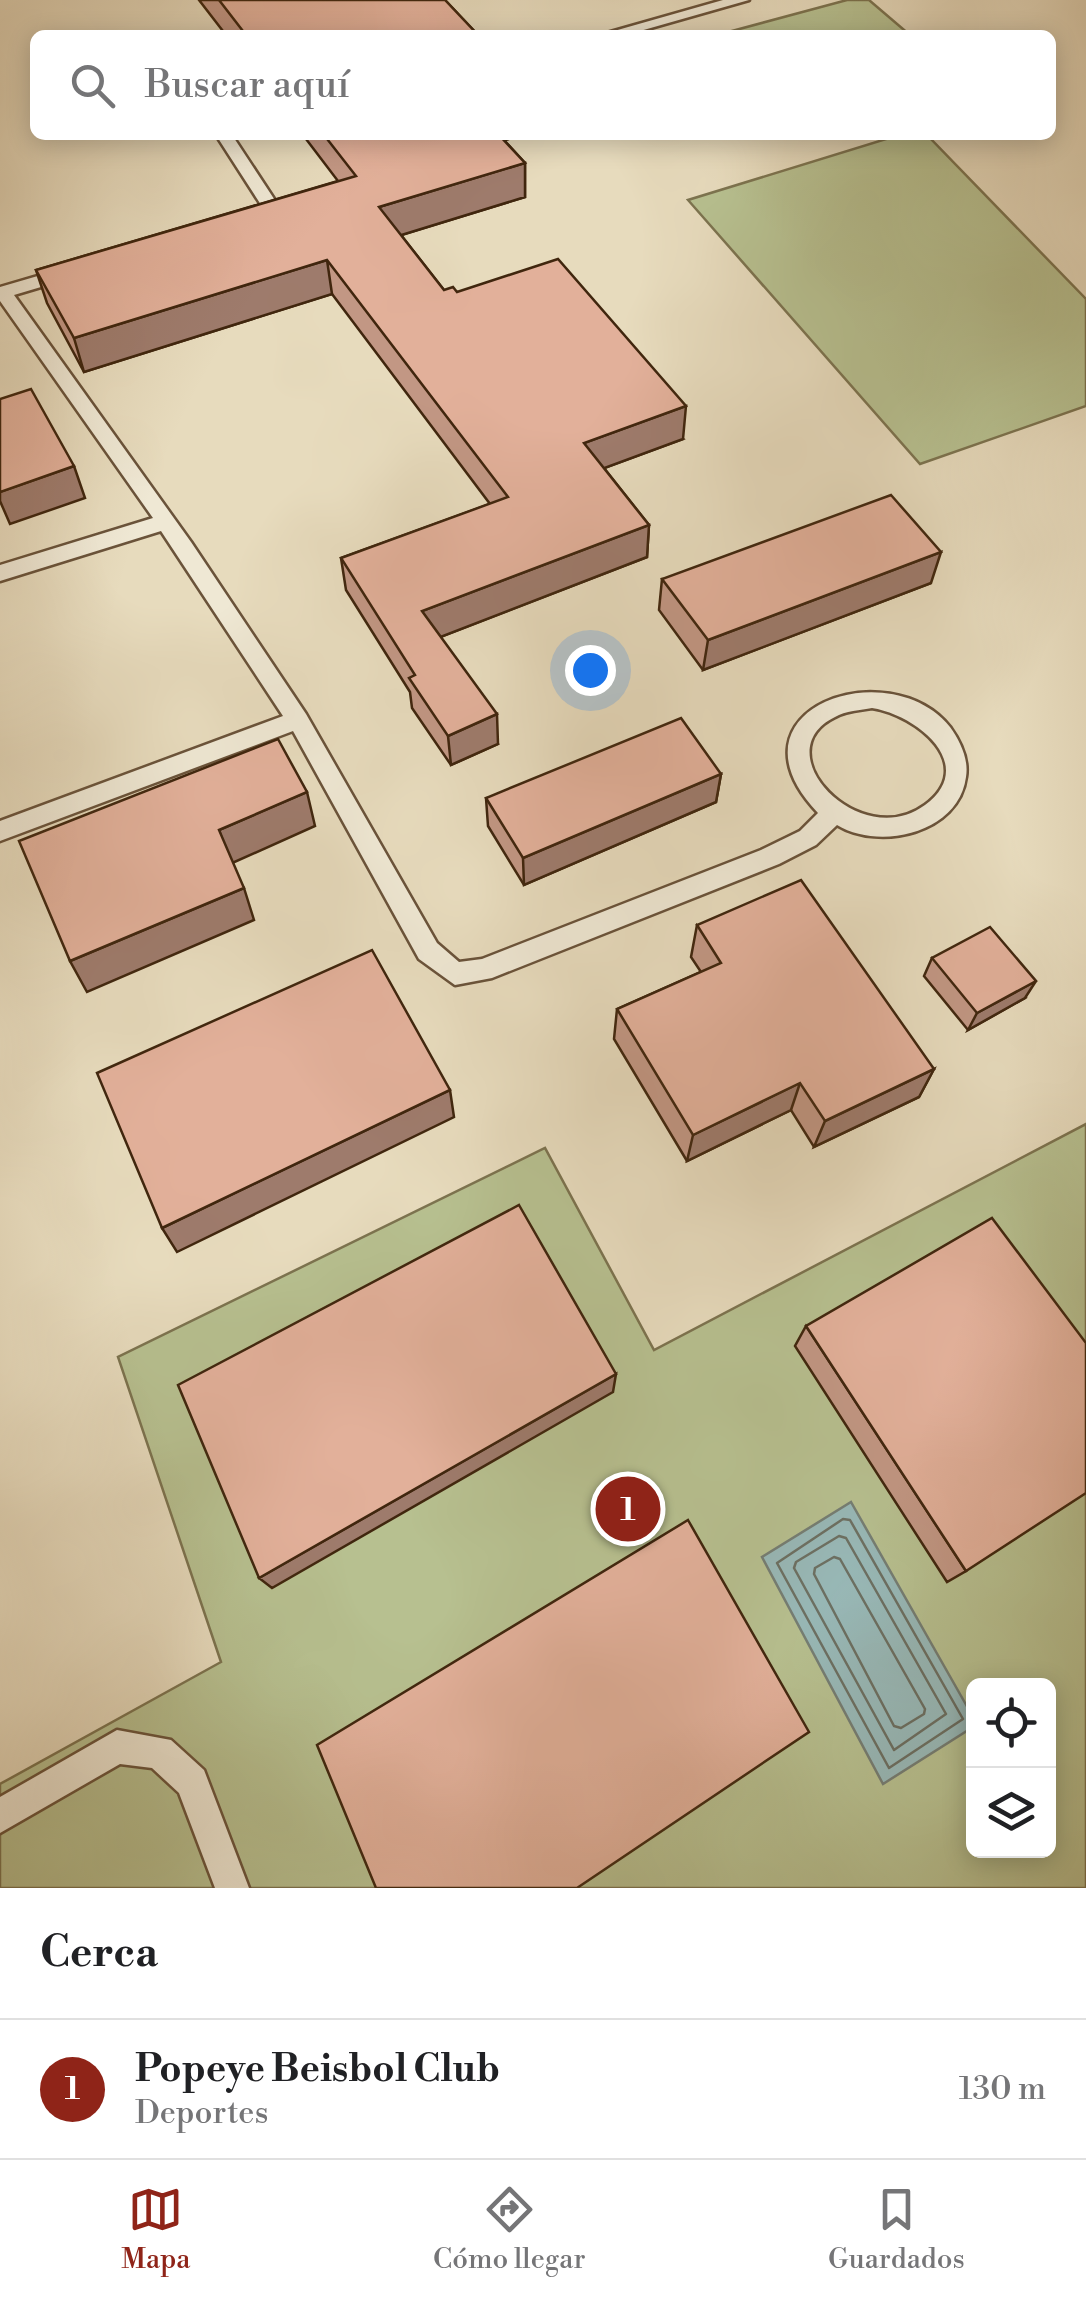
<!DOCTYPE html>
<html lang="es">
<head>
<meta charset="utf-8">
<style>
	body { margin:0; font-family:"Libre Bodoni",serif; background:#f6f6f6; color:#202124 }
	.controls { position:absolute; right:30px; bottom:30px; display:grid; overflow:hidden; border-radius:15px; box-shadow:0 5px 25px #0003 }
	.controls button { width:90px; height:90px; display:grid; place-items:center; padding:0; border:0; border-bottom:2px solid #e0e0e0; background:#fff; color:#202124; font:50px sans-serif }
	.you { position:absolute; left:590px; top:670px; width:35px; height:35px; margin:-25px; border:8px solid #fff; border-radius:50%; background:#1a73e8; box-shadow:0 0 0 15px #1a73e833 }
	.badge { display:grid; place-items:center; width:65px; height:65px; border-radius:50%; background:#8f2418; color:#fff; font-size:32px; font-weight:700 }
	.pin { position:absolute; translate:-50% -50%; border:5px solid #fff; box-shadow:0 2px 10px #0006 }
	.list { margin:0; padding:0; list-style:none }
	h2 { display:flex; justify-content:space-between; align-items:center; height:130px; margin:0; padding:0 40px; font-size:42px }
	h2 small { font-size:32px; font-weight:400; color:#757577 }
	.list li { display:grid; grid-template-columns:65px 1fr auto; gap:30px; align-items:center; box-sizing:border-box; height:140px; padding:0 40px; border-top:2px solid #e0e0e0 }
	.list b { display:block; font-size:38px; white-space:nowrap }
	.list p { margin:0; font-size:32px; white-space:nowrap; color:#757577 }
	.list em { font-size:32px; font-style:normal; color:#757577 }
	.icon { flex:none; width:55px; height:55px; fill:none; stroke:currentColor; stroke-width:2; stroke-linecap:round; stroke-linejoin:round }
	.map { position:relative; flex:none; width:1086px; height:1888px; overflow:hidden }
	.search { position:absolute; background:#fff; box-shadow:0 5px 25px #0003; left:30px; right:30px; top:30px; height:110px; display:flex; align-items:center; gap:25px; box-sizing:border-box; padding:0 35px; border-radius:15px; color:#757577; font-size:38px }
	.sheet { height:270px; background:#fff }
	nav { display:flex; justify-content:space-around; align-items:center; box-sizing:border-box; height:140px; border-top:2px solid #e0e0e0; background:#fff; font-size:28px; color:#757577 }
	nav a { display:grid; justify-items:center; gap:5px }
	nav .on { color:#8f2418 }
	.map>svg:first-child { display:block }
	.green { fill:#b7c090; stroke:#7c734f; stroke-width:2.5; fill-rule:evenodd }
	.water { fill:#98b9b8; stroke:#757e74; stroke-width:2.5 }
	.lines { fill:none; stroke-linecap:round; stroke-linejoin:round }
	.shore { stroke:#6c7063; stroke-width:2.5 }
	.lane-casing { stroke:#6a533a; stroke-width:5 }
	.lane { fill:#efe8d4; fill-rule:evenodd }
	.wall { fill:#c29784; stroke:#40260e; stroke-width:2.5 }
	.shaded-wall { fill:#9e7b6c; stroke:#40260e; stroke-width:2.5 }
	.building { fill:#e2b09a; stroke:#40260e; stroke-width:2.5 }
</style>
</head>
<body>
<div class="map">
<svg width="1086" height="1888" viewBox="0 0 1086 1888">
	<rect width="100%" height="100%" fill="#e7dbbd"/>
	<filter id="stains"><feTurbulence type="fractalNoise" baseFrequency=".002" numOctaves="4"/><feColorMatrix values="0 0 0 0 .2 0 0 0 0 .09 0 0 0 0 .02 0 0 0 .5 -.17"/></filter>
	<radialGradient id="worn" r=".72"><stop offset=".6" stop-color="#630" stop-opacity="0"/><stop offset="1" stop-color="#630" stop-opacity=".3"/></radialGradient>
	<path class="green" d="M 847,0 L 869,0 L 910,35 L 717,35 Z
		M 899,135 L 927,135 L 1086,299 L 1086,406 L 920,464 L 688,200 Z
		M 1086,1124 L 1086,1888 L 0,1888 L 0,1784 L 221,1662 L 118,1357 L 545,1148 L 654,1350 ZM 974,1686 L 1048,1686 L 1048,1850 L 974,1850 Z"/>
	<path class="water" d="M 851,1502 L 973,1717 L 973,1727 L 883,1784 L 762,1557 Z"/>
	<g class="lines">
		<path class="shore" d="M 843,1519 L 850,1520 L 963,1719 L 889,1768 L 777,1563 Z
			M 839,1536 L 846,1538 L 946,1714 L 894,1750 L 794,1568 L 796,1562 Z
			M 834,1557 L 840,1559 L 925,1709 L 924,1714 L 901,1728 L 894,1726 L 814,1574 L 815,1568 Z"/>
		<g class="lane-casing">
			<path id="lane" d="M 723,0 L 749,0 L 626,35 L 600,35 Z
				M 216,135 L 236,135 L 234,138 L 284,214 L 281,218 L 253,222 L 253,214 L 265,211 Z
				M 72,266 L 81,272 L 78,276 L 14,295 L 191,542 L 306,714 L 437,943 L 459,962 L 482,959 L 761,850 L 800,831 L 818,813 C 719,709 889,651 950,727 C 960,741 969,759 966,777 C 959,833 880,851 837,825 L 816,845 L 779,864 L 492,978 L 455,985 L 419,959 L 293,731 L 0,841 L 0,821 L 283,716 L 161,531 L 0,581 L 0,565 L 153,518 L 0,301 L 0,287 ZM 872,708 C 917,715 979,765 925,805 C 860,853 763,752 835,717 C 845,711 861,710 872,708 Z
				M 117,1730 L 171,1740 L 204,1770 L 249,1888 L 215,1888 L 179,1793 L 152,1768 L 120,1764 L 0,1833 L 0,1797 Z"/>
		</g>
		<use href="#lane" class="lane"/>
	</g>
	<path class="wall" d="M 199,0 L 445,0 L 478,35 L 226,35 Z
		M 303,135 L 523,135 L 504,140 L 525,163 L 525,197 L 401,235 L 444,290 L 457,292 L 683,439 L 604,468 L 649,525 L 647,557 L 440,637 L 498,744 L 451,765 L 412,708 L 410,692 L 346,590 L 341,558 L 490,504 L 332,294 L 84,372 L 47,303 L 36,270 L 338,181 Z
		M 662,579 L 931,583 L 703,670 L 659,610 Z
		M 721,774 L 716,802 L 524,885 L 488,826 L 486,798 Z
		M 697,925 L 934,1069 L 919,1097 L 814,1147 L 791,1110 L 687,1161 L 614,1039 L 617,1009 L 701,972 L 691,957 Z
		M 932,958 L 1025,998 L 968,1030 L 924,976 Z
		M 806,1326 L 966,1571 L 947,1582 L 795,1346 Z"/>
	<path class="shaded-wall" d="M 480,135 L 523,135 L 481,147 Z
		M 525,163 L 525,197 L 382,241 L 379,207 Z
		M 327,260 L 332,294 L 84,372 L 74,338 Z
		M 686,406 L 683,439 L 583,476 L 584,443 Z
		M 74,466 L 85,498 L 10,524 L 0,501 L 0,492 Z
		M 649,525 L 647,557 L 425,643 L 422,611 Z
		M 941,552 L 931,583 L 703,670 L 708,640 Z
		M 497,714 L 498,744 L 451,765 L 448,736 Z
		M 721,774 L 716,802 L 524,885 L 523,858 Z
		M 307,792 L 315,826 L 230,864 L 219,830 Z
		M 244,888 L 254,920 L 87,992 L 70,961 Z
		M 1036,981 L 1025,998 L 968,1030 L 977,1013 Z
		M 934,1069 L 919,1097 L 814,1147 L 825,1121 Z
		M 800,1083 L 791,1110 L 687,1161 L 693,1135 Z
		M 450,1090 L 454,1117 L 177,1252 L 162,1228 Z
		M 616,1374 L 613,1392 L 272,1588 L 259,1578 Z"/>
	<path class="building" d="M 219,0 L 445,0 L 478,35 L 246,35 Z
		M 324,135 L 499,135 L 525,163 L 379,207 L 444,290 L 453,287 L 457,292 L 558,259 L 686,406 L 584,443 L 649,525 L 422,611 L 497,714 L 448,736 L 409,678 L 415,675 L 341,558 L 508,497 L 327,260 L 74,338 L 36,270 L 356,176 Z
		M 31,389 L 74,466 L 0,492 L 0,399 Z
		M 891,495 L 941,552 L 708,640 L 662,579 Z
		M 681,718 L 721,774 L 523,858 L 486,798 Z
		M 278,739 L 307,792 L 219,830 L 244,888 L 70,961 L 19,841 Z
		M 801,880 L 934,1069 L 825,1121 L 800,1083 L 693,1135 L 617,1009 L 721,963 L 697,925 Z
		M 990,927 L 1036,981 L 977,1013 L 932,958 Z
		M 372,950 L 450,1090 L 162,1228 L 97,1073 Z
		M 519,1205 L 616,1374 L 259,1578 L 178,1385 Z
		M 992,1218 L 1086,1343 L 1086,1493 L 966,1571 L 806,1326 Z
		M 688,1520 L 809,1732 L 577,1888 L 376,1888 L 317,1745 Z"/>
	<rect width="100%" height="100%" filter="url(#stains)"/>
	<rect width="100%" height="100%" fill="url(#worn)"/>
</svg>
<div class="controls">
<button><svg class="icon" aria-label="locate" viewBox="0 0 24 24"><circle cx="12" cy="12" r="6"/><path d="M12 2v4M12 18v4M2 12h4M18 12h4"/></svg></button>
<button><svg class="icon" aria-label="layers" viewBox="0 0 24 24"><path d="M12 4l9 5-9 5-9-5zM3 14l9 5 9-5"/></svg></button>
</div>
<div class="you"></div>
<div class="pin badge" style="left:628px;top:1509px">1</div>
<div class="search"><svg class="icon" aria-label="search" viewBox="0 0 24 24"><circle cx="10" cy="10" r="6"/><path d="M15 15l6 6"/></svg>Buscar aquí</div>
</div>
<section class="sheet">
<h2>Cerca<small></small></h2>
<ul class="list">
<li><span class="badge">1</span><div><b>Popeye Beisbol Club</b><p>Deportes</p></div><em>130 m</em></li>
</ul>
</section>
<nav>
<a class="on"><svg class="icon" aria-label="map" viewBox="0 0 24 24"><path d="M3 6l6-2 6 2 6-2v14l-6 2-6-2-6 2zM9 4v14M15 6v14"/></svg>Mapa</a>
<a><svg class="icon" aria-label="directions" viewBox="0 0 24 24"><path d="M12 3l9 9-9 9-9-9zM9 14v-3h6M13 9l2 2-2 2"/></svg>Cómo llegar</a>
<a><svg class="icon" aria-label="saved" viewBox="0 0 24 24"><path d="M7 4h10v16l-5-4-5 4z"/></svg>Guardados</a>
</nav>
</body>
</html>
